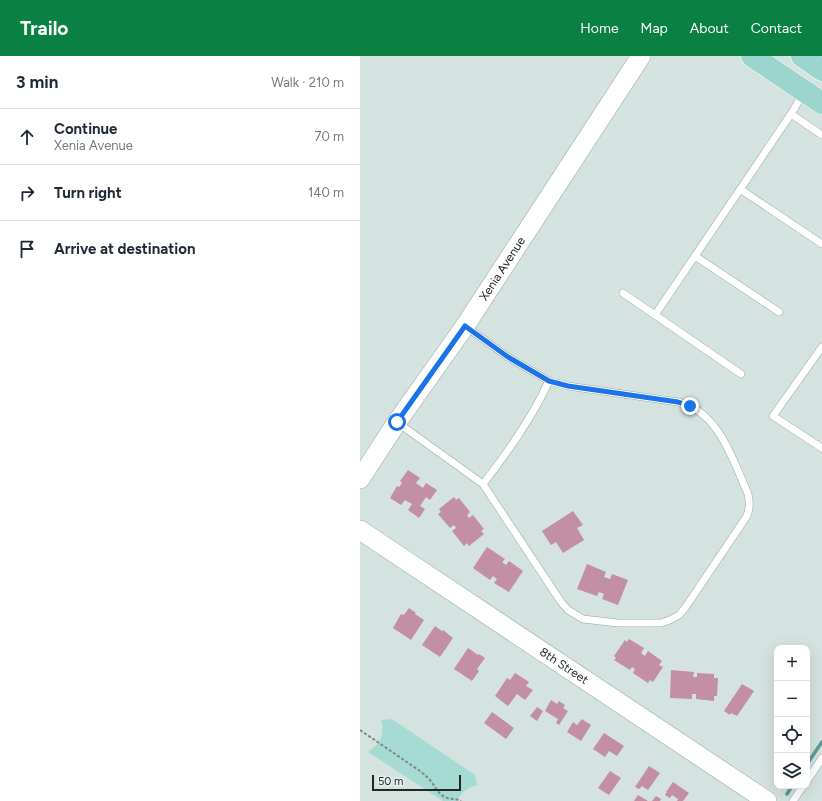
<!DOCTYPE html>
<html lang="en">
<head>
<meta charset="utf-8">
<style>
	body { margin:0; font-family:Figtree,sans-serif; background:#f6f6f7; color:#1f2937 }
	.controls { position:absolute; right:12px; bottom:12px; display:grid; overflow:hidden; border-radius:8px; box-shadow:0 4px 16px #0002 }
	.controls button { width:36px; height:36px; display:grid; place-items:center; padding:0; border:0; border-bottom:1px solid #e0e1e3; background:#fff; color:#1f2937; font:20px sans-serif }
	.scale { position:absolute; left:12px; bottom:10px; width:89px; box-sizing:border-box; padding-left:4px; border:2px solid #232827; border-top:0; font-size:11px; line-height:14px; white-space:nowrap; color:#232827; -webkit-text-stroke:3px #e1efed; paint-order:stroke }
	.stop { position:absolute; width:12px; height:12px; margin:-9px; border:3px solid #1a73e8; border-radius:50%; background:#fff }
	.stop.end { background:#1a73e8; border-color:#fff; box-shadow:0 1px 4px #0008 }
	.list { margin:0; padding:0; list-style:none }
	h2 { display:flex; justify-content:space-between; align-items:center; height:52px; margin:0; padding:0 16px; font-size:17px }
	h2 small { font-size:13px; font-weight:400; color:#747a83 }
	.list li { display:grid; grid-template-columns:26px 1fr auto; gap:12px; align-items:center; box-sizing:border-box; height:56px; padding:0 16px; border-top:1px solid #e0e1e3 }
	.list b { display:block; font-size:15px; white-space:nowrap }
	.list p { margin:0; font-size:13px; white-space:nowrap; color:#747a83 }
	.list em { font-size:13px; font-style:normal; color:#747a83 }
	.icon { flex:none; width:22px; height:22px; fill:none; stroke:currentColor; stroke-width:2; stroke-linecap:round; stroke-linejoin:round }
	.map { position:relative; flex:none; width:462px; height:745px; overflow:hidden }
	header { display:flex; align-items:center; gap:24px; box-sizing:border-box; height:56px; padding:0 20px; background:#0b8043; color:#fff }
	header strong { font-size:19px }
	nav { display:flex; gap:22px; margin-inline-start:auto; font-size:14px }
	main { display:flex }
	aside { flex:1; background:#fff }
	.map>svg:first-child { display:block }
	.green { fill:#a6dbd4 }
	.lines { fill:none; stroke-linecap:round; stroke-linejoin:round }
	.stream { stroke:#5b9b94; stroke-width:3.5 }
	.building { fill:#c28fa4 }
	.lane-casing { stroke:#99a7a5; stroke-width:8 }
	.secondary-casing { stroke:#99a7a5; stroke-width:20 }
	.primary-casing { stroke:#fff; stroke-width:23 }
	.path { stroke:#7f8987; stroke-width:2; stroke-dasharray:3 2; stroke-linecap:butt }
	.lane { stroke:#fff; stroke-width:7 }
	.secondary { stroke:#fff; stroke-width:19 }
	.primary { stroke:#9cd4ce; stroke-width:22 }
	.route { stroke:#1a73e8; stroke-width:5 }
	.labels { text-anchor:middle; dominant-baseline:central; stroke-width:3; stroke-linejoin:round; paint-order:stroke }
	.street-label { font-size:12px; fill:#232827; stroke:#e1efed }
</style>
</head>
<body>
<header>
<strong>Trailo</strong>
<nav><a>Home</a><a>Map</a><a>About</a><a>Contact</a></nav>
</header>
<main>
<aside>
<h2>3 min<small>Walk · 210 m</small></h2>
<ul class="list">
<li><svg class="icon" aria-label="ahead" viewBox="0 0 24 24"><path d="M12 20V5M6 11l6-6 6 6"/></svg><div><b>Continue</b><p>Xenia Avenue</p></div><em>70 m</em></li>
<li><svg class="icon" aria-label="right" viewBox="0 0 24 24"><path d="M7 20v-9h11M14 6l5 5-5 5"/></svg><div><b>Turn right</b></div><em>140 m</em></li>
<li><svg class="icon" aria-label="arrive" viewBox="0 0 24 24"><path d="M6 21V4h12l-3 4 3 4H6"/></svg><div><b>Arrive at destination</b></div></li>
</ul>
</aside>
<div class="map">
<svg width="462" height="745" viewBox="0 0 462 745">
	<rect width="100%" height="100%" fill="#d4e2e0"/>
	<path class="green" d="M 32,663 L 115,719 L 117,729 C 107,732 102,735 97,745 L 83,745 L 8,696 C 21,687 25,679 21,664 Z"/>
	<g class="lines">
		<path class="stream" d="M 447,708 L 462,686
			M 427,738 L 432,730"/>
	</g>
	<path class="building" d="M 48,414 L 60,422 L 56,427 L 63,432 L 66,427 L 77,434 L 70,444 L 66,441 L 60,450 L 65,453 L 59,462 L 48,454 L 52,448 L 45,444 L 41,449 L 30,442 L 37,430 L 39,431 L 42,427 L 40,425 Z
		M 94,441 L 96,444 L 99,442 L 110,456 L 107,459 L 109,462 L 113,459 L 124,473 L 121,475 L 124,478 L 109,490 L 107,487 L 104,490 L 92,475 L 96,472 L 94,469 L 90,472 L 78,458 L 81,456 L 79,453 Z
		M 213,455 L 223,469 L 217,472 L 224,484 L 203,497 L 196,486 L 191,489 L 182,475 Z
		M 127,491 L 145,503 L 142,506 L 146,509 L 149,505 L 163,515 L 149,536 L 134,527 L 137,523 L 133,520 L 130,524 L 113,512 Z
		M 227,508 L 246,516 L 244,521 L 250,523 L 252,518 L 268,524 L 258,549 L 242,543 L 244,538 L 239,536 L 237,540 L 217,533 Z
		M 49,552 L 56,557 L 55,558 L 64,564 L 51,584 L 33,572 L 41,558 L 44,559 Z
		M 75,570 L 82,575 L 83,574 L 93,582 L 80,601 L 62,589 Z
		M 269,583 L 284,592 L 281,597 L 285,600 L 288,595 L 302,605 L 299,609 L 303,611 L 293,626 L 290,624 L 288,627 L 273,617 L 275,613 L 272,611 L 270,614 L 254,604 L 256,602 L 254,600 L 265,584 L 267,586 Z
		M 108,592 L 118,599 L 119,598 L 125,602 L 117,613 L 119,615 L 112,625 L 94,613 Z
		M 311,614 L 334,616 L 333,621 L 337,621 L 337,617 L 354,618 L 354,622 L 358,622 L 357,640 L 354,640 L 354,645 L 336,643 L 336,638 L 332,638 L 332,643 L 310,642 Z
		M 155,617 L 169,626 L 166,630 L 173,634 L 165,644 L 157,638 L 148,650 L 135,640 L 147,622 L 150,624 Z
		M 382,628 L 394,635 L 377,660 L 371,657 L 370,659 L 364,655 Z
		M 191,644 L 197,648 L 199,645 L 205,649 L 203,652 L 208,655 L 199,669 L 196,667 L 198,663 L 185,655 Z
		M 177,651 L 183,655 L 177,665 L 170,660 Z
		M 132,656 L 154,672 L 146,683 L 124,667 Z
		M 222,663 L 231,669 L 221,685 L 207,676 L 213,666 L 217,669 Z
		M 244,677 L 264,690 L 257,700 L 249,695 L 245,701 L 233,693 Z
		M 289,710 L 300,717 L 288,734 L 282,730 L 279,733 L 275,731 Z
		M 250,715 L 261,722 L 249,739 L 238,732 Z
		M 313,726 L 329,737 L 323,745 L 317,745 L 318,743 L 312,739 L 310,742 L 305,739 L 307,736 L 306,736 Z
		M 278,739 L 288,745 L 274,745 Z
		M 296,740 L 301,743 L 300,745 L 292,745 Z"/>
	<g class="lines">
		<g class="lane-casing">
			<path id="lane" d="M 431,58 L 462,79
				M 380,133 L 462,188
				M 335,200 L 419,256
				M 263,237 L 381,318
				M 295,259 L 431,58 L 444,36
				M 462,291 L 413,360 L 462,392
				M 38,367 L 123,428 L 201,546 L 208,554 L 223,563 L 258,567 L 301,567 L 310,564 L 319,559 L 325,552 L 387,460 C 390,452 390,446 388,438 C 375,409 361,363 329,350 C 326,348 322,347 318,346 L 208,330 L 189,325 L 148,301 L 105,270
				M 123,428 C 148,396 172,362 189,325
				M 447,725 L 462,702
				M 433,745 L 443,730"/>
		</g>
		<g class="secondary-casing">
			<g id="secondary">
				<path id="s1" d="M 0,423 L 37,366 L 105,270 L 281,0"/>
				<path id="s2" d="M 0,474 L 407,745"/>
			</g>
		</g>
		<g class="primary-casing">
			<path id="primary" d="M 392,0 L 462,47
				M 442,0 L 462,14"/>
		</g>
		<path class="path" d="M 0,674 L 60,715 C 64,718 67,721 70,724 C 75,730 78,738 85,741 C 90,744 96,742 101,745"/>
		<use href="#lane" class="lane"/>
		<use href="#secondary" class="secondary"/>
		<use href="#primary" class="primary"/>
	</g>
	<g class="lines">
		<path class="route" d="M 37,366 L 105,270 L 148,301 L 189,325 L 208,330 L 318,346 L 330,350"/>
	</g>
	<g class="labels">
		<g class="street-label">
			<text stroke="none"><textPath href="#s1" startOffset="254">Xenia Avenue</textPath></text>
			<text stroke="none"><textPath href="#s2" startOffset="245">8th Street</textPath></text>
		</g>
	</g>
</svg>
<div class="controls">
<button>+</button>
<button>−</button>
<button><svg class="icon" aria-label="locate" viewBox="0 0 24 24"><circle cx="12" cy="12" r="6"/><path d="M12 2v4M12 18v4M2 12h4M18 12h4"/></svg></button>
<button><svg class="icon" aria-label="layers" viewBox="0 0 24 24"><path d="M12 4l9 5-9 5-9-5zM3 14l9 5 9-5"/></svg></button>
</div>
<div class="scale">50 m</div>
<div class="stop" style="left:37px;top:366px"></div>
<div class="stop end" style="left:330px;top:350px"></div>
</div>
</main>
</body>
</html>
